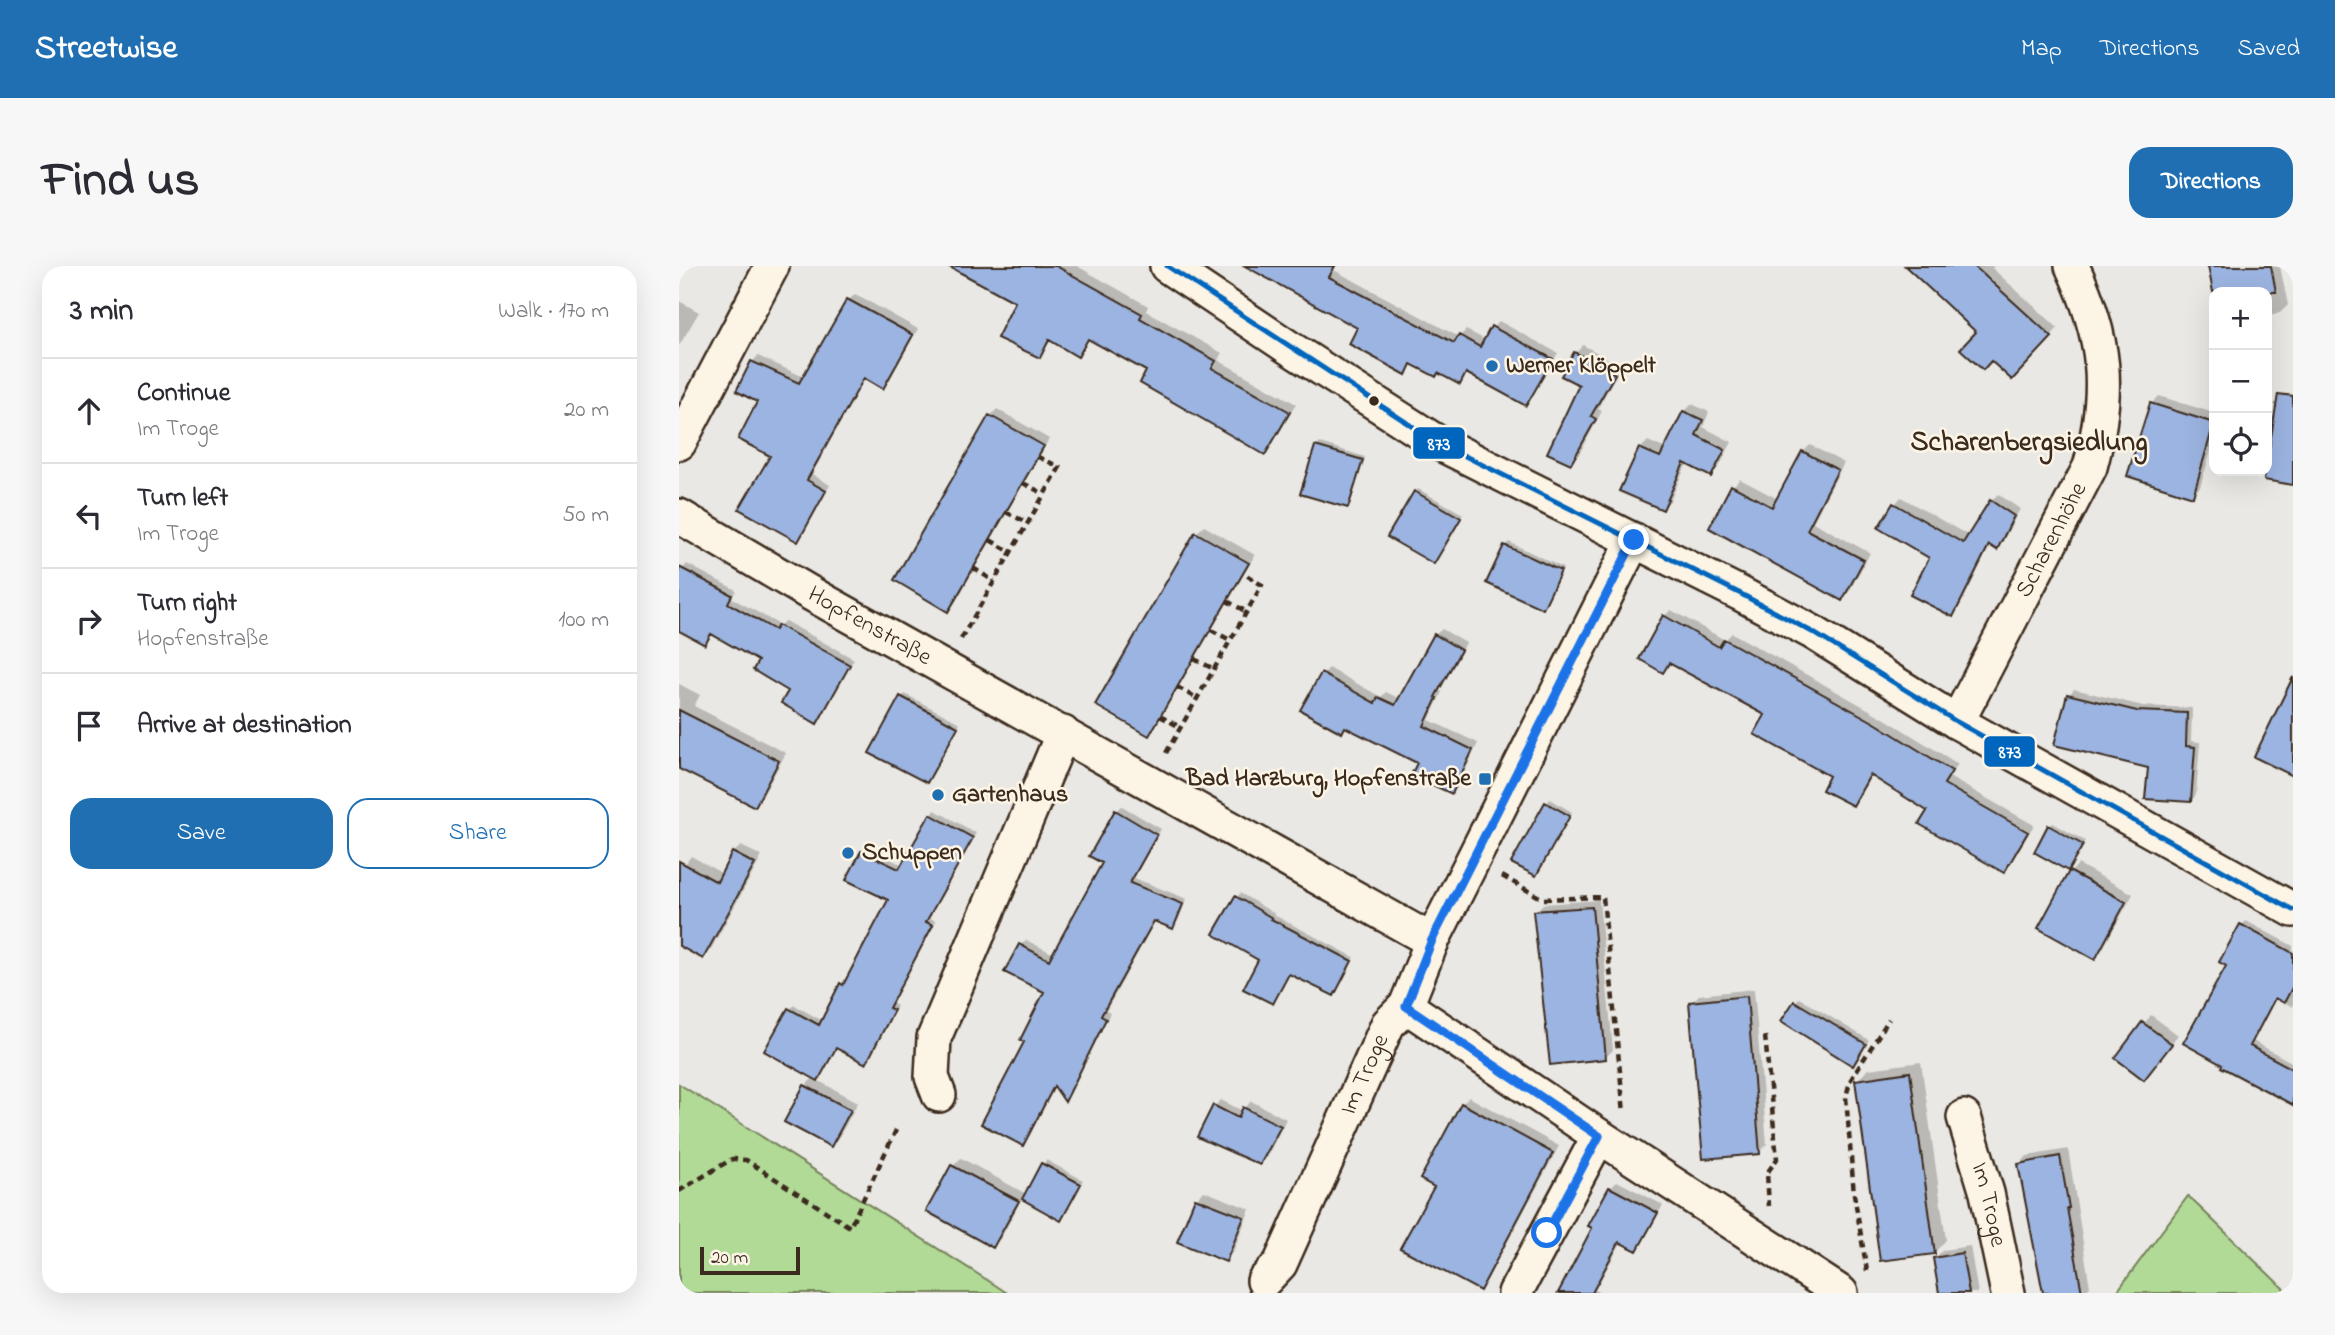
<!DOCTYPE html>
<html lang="en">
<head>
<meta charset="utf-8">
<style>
	body { margin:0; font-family:"Indie Flower",sans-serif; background:#f7f7f7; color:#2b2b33 }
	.controls { position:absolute; right:21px; top:21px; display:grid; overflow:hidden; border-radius:14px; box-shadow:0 7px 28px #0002 }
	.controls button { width:63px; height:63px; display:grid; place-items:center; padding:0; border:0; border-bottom:2px solid #e1e1e2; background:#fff; color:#2b2b33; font:35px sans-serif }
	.scale { position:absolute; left:21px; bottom:18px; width:100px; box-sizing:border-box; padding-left:7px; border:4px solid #3b2a1e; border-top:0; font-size:19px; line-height:24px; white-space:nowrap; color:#3b2a1e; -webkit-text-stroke:5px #fcf5e5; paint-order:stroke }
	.stop { position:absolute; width:21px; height:21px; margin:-16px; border:5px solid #1a73e8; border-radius:50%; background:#fff }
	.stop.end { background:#1a73e8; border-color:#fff; box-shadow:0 2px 7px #0008 }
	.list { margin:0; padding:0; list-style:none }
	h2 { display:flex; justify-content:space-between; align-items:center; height:91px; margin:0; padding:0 28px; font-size:30px }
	h2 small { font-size:23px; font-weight:400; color:#7c7c81 }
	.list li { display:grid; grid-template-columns:46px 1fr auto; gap:21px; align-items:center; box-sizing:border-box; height:105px; padding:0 28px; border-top:2px solid #e1e1e2 }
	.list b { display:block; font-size:26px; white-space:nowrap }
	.list p { margin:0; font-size:23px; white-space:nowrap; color:#7c7c81 }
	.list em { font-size:23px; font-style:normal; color:#7c7c81 }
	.actions { display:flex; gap:14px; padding:21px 28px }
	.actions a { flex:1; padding:16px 0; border:2px solid #1f6fb2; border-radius:21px; text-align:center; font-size:24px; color:#1f6fb2 }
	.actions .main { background:#1f6fb2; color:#fff }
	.icon { flex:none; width:38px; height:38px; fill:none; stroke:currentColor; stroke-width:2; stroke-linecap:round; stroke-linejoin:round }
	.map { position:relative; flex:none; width:1614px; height:1027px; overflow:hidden; border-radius:21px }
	header { display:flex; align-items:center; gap:42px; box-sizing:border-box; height:98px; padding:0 35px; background:#1f6fb2; color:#fff }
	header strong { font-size:33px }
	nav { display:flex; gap:38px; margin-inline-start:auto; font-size:24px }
	.intro { display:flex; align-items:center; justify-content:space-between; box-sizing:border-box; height:168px; padding:0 42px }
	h1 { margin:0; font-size:49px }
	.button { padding:18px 32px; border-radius:21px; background:#1f6fb2; color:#fff; font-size:24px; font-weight:700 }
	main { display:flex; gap:42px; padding:0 42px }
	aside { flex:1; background:#fff; border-radius:21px; box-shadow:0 7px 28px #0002 }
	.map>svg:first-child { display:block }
	.green { fill:#b1da97; stroke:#76825a; stroke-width:2 }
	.shadow { fill:#0003 }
	.building { fill:#9cb4e1; stroke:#3b2a1e; stroke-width:2 }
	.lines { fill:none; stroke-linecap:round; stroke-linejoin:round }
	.minor-casing { stroke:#3b2a1e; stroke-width:38 }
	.path { stroke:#3b2a1e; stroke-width:4.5; stroke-dasharray:7 5; stroke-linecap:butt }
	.minor { stroke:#fcf5e5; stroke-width:33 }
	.bus-1-casing { stroke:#fcf5e5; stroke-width:10 }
	.bus-1 { stroke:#0065bd; stroke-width:5 }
	.route { stroke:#1a73e8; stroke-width:9 }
	.poi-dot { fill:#1f6fb2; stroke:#fcf5e5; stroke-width:2.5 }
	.bus-dot { fill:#3b2a1e; stroke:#fcf5e5; stroke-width:2.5 }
	.labels { text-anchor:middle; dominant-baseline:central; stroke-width:5; stroke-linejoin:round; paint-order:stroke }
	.poi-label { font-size:24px; font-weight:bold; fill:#3b2a1e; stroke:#fcf5e5; text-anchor:start }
	.street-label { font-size:24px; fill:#3b2a1e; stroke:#fcf5e5 }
	.quarter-label { font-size:28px; font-weight:bold; fill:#3b2a1e; stroke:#fcf5e5 }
	.line-badge { stroke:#fcf5e5; stroke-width:2.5 }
	.badge-label { font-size:19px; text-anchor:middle; font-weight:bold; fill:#fff }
</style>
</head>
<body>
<header>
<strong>Streetwise</strong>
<nav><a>Map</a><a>Directions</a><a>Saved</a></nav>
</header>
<div class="intro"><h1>Find us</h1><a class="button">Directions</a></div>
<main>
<aside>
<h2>3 min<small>Walk · 170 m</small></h2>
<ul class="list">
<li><svg class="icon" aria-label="ahead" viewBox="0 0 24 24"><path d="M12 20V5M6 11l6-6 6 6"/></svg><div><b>Continue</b><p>Im Troge</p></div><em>20 m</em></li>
<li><svg class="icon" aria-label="left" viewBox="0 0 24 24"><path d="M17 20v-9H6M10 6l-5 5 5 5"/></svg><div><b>Turn left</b><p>Im Troge</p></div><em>50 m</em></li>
<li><svg class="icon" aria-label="right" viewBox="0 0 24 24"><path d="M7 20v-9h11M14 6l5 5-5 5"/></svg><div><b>Turn right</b><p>Hopfenstraße</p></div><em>100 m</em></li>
<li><svg class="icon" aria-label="arrive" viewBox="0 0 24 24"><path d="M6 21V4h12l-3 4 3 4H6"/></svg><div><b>Arrive at destination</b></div></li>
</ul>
<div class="actions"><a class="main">Save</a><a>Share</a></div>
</aside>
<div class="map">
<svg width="1614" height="1027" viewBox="0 0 1614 1027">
	<rect width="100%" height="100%" fill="#e9e8e4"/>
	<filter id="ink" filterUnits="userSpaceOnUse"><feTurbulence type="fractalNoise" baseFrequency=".0143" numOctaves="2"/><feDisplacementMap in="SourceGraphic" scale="14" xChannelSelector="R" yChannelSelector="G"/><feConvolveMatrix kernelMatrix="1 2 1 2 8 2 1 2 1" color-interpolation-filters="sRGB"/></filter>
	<g filter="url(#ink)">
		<path class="green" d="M 0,818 L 316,1019 L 328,1027 L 0,1027 Z
			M 1509,930 L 1609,1027 L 1437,1027 Z"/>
		<path class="shadow" d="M 295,0 L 398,0 L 469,40 L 467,45 L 543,87 L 539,94 L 617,138 L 593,179 L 586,186 L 470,105 L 411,72 L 398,89 L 372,74 L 361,90 L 339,35 Z
			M 575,0 L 657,0 L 655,4 L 780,71 L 787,64 L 807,74 L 820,55 L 879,87 L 853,131 L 847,138 L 789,107 L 780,117 L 760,106 L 757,109 L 734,97 L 726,106 L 681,61 Z
			M 1229,0 L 1315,0 L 1313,2 L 1379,62 L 1341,104 Z
			M 1530,0 L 1601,0 L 1609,39 L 1601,47 L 1588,49 L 1588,26 L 1535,26 Z
			M 176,28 L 239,63 L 210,114 L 204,120 L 186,111 L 133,208 L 151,219 L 124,268 L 118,274 L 93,189 L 73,96 L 79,90 L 125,111 L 170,34 Z
			M 0,35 L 20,46 L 0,80 Z
			M 904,79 L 942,100 L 919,142 L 923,145 L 900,188 L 892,196 L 902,118 L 884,109 L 897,87 Z
			M 1480,130 L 1535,147 L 1535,175 L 1521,221 L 1513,229 L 1472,138 Z
			M 1013,138 L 1030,146 L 1024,161 L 1053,176 L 1040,201 L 1032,209 L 1008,197 L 991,235 L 984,242 L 961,183 L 969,175 L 987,183 L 1005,146 Z
			M 318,143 L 370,173 L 276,337 L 269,344 L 311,150 Z
			M 641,177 L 686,191 L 672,237 L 668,240 L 623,227 L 638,181 Z
			M 1131,179 L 1165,197 L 1134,256 L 1191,287 L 1170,326 L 1163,333 L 1054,220 L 1061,213 L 1099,233 L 1124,186 Z
			M 739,223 L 784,248 L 758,293 L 736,226 Z
			M 1319,228 L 1341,243 L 1324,275 L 1317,281 L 1312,278 L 1280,342 L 1273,349 L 1252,291 L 1201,262 L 1216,238 L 1222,231 L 1290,270 L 1312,235 Z
			M 525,260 L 576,289 L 477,460 L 470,468 L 517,267 Z
			M 830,276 L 884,302 L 864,341 L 826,280 Z
			M 8,298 L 57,324 L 53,332 L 101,359 L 106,355 L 175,393 L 138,455 L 112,424 L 81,394 L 34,367 L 26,377 L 0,363 L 0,307 Z
			M 992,344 L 1046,374 L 1053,367 L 1203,451 L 1279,498 L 1270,511 L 1355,559 L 1331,598 L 1325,604 L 1250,544 L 1193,508 L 1180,532 L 1173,538 L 1153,510 L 1088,449 L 992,396 L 984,405 L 985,350 Z
			M 763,363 L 787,377 L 761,425 L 763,426 L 750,454 L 799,477 L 779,520 L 773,526 L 740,496 L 668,459 L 662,465 L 624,443 L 644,408 L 650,402 L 702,431 L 707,426 L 721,433 L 756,369 Z
			M 0,418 L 21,429 L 15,440 L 107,487 L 83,531 L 76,539 L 0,501 Z
			M 1395,423 L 1464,440 L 1513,442 L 1512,475 L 1521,476 L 1517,529 L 1512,535 L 1390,429 Z
			M 226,428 L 281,457 L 248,515 L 223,431 Z
			M 871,533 L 893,546 L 857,608 L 868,537 Z
			M 443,540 L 482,563 L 455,612 L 508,633 L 499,655 L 494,661 L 477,653 L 427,745 L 431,747 L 391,828 L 386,833 L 377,819 L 349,872 L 344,878 L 347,776 L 367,726 L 341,679 L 347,674 L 375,688 L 425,596 L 437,545 Z
			M 256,544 L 297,567 L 250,651 L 257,655 L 213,737 L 218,740 L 191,792 L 187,796 L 158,781 L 143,809 L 138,814 L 179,836 L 160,871 L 152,879 L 126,820 L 135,811 L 111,743 L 115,739 L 144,755 L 211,633 L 183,586 L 188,582 L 224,599 Z
			M 1374,557 L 1406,575 L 1392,599 L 1371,560 Z
			M 62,580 L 83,590 L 32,683 L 24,691 L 0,678 L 0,606 L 12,590 L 44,608 L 54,587 Z
			M 1399,598 L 1454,628 L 1423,684 L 1415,691 L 1392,606 Z
			M 561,627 L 596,648 L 595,649 L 675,691 L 655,728 L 611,706 L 594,736 L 582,693 L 536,668 Z
			M 920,634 L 934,784 L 927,791 L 856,646 L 864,638 Z
			M 1567,655 L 1614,680 L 1614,741 L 1597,732 L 1574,775 L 1614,797 L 1614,837 L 1545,799 L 1550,699 L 1563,659 Z
			M 1075,723 L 1088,878 L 1081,886 L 1012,737 L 1020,729 Z
			M 1120,732 L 1190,774 L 1174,798 L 1116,736 Z
			M 1472,749 L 1499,769 L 1465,812 L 1438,792 Z
			M 1242,796 L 1267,974 L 1256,986 L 1178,814 L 1190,803 Z
			M 790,831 L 880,880 L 807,1016 L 800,1022 L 757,920 L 783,838 Z
			M 542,834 L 564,845 L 572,835 L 607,853 L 588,891 L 581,897 L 535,841 Z
			M 1389,883 L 1411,1021 L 1405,1027 L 1366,1027 L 1341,898 L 1348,890 Z
			M 282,892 L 347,928 L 367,894 L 404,914 L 381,953 L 343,932 L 322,972 L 314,979 L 249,944 L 274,900 Z
			M 938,915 L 984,939 L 964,976 L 957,983 L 943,975 L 916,1024 L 922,1027 L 880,1027 L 916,961 L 932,922 Z
			M 525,925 L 571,943 L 554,986 L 546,994 L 517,933 Z
			M 1291,980 L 1299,1027 L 1262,1027 L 1256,992 L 1264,984 Z"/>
		<path class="building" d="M 269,0 L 377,0 L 463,48 L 461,52 L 537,95 L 533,102 L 611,146 L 586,189 L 461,117 L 467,105 L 409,73 L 399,91 L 370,74 L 361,92 L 318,72 L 336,36 Z
			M 566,0 L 656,0 L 650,11 L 775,77 L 780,69 L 801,81 L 812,60 L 874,93 L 847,140 L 787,107 L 781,119 L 759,107 L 757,111 L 732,98 L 727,109 L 670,78 L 678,62 Z
			M 1226,0 L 1295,0 L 1373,71 L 1333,114 L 1312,95 L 1304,104 L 1281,83 L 1297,66 Z
			M 1529,0 L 1592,0 L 1597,26 L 1534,26 Z
			M 168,33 L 234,69 L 204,123 L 185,112 L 128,214 L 147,225 L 119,276 L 60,243 L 91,190 L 59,173 L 78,136 L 57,125 L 72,95 L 120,117 Z
			M 895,86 L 936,108 L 912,150 L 917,153 L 892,198 L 868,187 L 900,119 L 882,110 Z
			M 1599,128 L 1614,130 L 1614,219 L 1585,214 Z
			M 1471,137 L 1535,157 L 1514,231 L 1448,210 Z
			M 1004,145 L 1024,154 L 1017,169 L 1046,184 L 1032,211 L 1005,197 L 984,244 L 940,225 L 960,182 L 981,191 Z
			M 310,149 L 365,180 L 269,346 L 215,314 Z
			M 636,180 L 684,194 L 669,242 L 621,228 Z
			M 1123,185 L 1159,204 L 1128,264 L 1185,294 L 1163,335 L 1030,262 L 1052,219 L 1093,241 Z
			M 735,225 L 782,252 L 755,298 L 708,271 Z
			M 1311,234 L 1335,250 L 1318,284 L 1310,279 L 1274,351 L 1231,329 L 1250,292 L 1199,262 L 1214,237 L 1284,277 Z
			M 516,266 L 570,297 L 470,470 L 416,439 Z
			M 825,279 L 882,305 L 864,343 L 807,317 Z
			M 0,301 L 53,329 L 49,337 L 96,364 L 99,359 L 171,399 L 138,458 L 102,437 L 109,425 L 74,404 L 79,395 L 32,368 L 26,379 L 0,365 Z
			M 984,349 L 1040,381 L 1045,373 L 1196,457 L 1273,505 L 1265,518 L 1349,566 L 1325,607 L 1240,558 L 1248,545 L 1191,509 L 1174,540 L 1143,524 L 1150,510 L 1075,468 L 1086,449 L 990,397 L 984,407 L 960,393 Z
			M 755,368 L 782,384 L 756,431 L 758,432 L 745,460 L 794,484 L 773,528 L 732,509 L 738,497 L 666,461 L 663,467 L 621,444 L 642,407 L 696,437 L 699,431 L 716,439 Z
			M 1614,411 L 1614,510 L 1575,491 Z
			M 1388,428 L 1458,445 L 1508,447 L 1507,480 L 1516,481 L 1512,536 L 1466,533 L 1469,502 L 1375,479 Z
			M 221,430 L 279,461 L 248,517 L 190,487 Z
			M 0,444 L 100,495 L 76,541 L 0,503 Z
			M 866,536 L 891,550 L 857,610 L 832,597 Z
			M 436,544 L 478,569 L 451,617 L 504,638 L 494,663 L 475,655 L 422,750 L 427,753 L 386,836 L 375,820 L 344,880 L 302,858 L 345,776 L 341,774 L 365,726 L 325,706 L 340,678 L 370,694 L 423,597 L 410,590 Z
			M 251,548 L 294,572 L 247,656 L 254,659 L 210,742 L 215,744 L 187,798 L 157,782 L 139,815 L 85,785 L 109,742 L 140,759 L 161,717 L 164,719 L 209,634 L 167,614 L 182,585 L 220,603 Z
			M 1369,559 L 1404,579 L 1389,605 L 1355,586 Z
			M 53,586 L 76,598 L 24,693 L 0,680 L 0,595 L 38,616 Z
			M 1390,605 L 1447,636 L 1416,694 L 1359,662 Z
			M 556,630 L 593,652 L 592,653 L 673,695 L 655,730 L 610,708 L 594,738 L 564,723 L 579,694 L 534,668 Z
			M 913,641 L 927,793 L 871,799 L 854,645 Z
			M 1561,658 L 1614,687 L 1614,720 L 1605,737 L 1596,732 L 1571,780 L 1614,803 L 1614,839 L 1542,801 L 1543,799 L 1504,777 L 1547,700 L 1540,696 Z
			M 1068,730 L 1081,888 L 1024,893 L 1010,736 Z
			M 1115,735 L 1187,778 L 1174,800 L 1102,755 Z
			M 1463,756 L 1493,778 L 1465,814 L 1436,792 Z
			M 1231,806 L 1256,988 L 1201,995 L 1176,814 Z
			M 125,819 L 172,844 L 152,881 L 105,856 Z
			M 782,837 L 874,887 L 801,1025 L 721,982 L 755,921 L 741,913 Z
			M 534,839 L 559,852 L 564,841 L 602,860 L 581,899 L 518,871 Z
			M 1381,890 L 1390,942 L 1388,942 L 1403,1027 L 1364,1027 L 1339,898 Z
			M 362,897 L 402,918 L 382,955 L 343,933 Z
			M 272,899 L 340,935 L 314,982 L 247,945 Z
			M 930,921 L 979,947 L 958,985 L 940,976 L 913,1027 L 879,1027 L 913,962 L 909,960 Z
			M 516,932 L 565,951 L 547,996 L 498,976 Z
			M 1283,987 L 1290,1027 L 1260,1027 L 1254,992 Z"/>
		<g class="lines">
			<g class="minor-casing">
				<g id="minor">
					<path d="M 488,0 L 609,81 L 756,175 L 1062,328 L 1135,367 L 1278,456 L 1614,644"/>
					<path d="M 0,177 L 93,0"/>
					<path id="s1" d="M 0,250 L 131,327 L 753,675"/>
					<path id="s2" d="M 1278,456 L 1411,201 C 1432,124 1427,72 1393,0"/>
					<path d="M 727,740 L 920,870 L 1162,1027"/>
					<path d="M 260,829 L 253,811 L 255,772 L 384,467"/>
					<path id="s3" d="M 1285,851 L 1308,927 L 1329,1027"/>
					<path id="s4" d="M 585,1015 L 601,998 L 709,758 L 727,740 L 753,675 L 955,274"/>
					<path d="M 836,1027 L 920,870"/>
				</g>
			</g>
			<path class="path" d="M 344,217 L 365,228
				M 327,246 L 348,257
				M 311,274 L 332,286
				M 294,302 L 315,315
				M 548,335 L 568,346
				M 532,364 L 551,374
				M 282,373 L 381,201 L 359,191
				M 515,393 L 535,403
				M 498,421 L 518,432
				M 481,450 L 501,461
				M 487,487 L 583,319 L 564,307
				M 823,610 L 864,633 L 924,631 L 945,847
				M 1086,770 L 1098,893 L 1088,907 L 1090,940
				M 0,925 L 53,893 L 67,894 L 171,961 L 218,862
				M 1188,1005 L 1175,928 L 1167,831 L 1171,815 L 1210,753"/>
			<use href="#minor" class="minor"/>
			<g class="bus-1-casing">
				<path id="bus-1" d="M 488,0 L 756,175 L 1062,328 L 1135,367 L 1278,456 L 1614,644"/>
			</g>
			<use href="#bus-1" class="bus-1"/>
		</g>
	</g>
	<g class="lines" filter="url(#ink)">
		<path class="route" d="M 868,967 L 920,870 L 727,740 L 753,674 L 955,274"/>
	</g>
	<g class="poi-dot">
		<circle cx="813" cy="100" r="7"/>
		<rect x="799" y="506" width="14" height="14" rx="3.5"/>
		<circle cx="259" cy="529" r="7"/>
		<circle cx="169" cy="587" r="7"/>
	</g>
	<circle class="bus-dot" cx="695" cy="135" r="6"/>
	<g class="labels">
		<g class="poi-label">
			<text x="827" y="100">Werner Klöppelt</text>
			<text x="792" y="513" text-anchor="end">Bad Harzburg, Hopfenstraße</text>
			<text x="273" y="529">Gartenhaus</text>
			<text x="183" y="587">Schuppen</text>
		</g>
		<g class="street-label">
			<text stroke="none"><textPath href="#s2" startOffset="205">Scharenhöhe</textPath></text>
			<text stroke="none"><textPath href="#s1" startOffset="220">Hopfenstraße</textPath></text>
			<text stroke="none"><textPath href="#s4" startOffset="231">Im Troge</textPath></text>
			<text stroke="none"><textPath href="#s3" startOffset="91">Im Troge</textPath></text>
		</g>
		<g class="quarter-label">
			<text x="1350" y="177">Scharenbergsiedlung</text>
		</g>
	</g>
	<g class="line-badge">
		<rect x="733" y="160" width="54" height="34" rx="7" fill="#0065bd"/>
		<rect x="1304" y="469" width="53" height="33" rx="7" fill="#0065bd"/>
	</g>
	<g class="badge-label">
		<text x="760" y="184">873</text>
		<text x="1331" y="492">873</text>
	</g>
</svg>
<div class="controls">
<button>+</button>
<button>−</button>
<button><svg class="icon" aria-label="locate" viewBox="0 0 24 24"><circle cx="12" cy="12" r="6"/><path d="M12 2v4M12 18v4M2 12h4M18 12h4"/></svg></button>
</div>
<div class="scale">20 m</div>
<div class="stop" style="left:868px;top:967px"></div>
<div class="stop end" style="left:955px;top:274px"></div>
</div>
</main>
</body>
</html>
